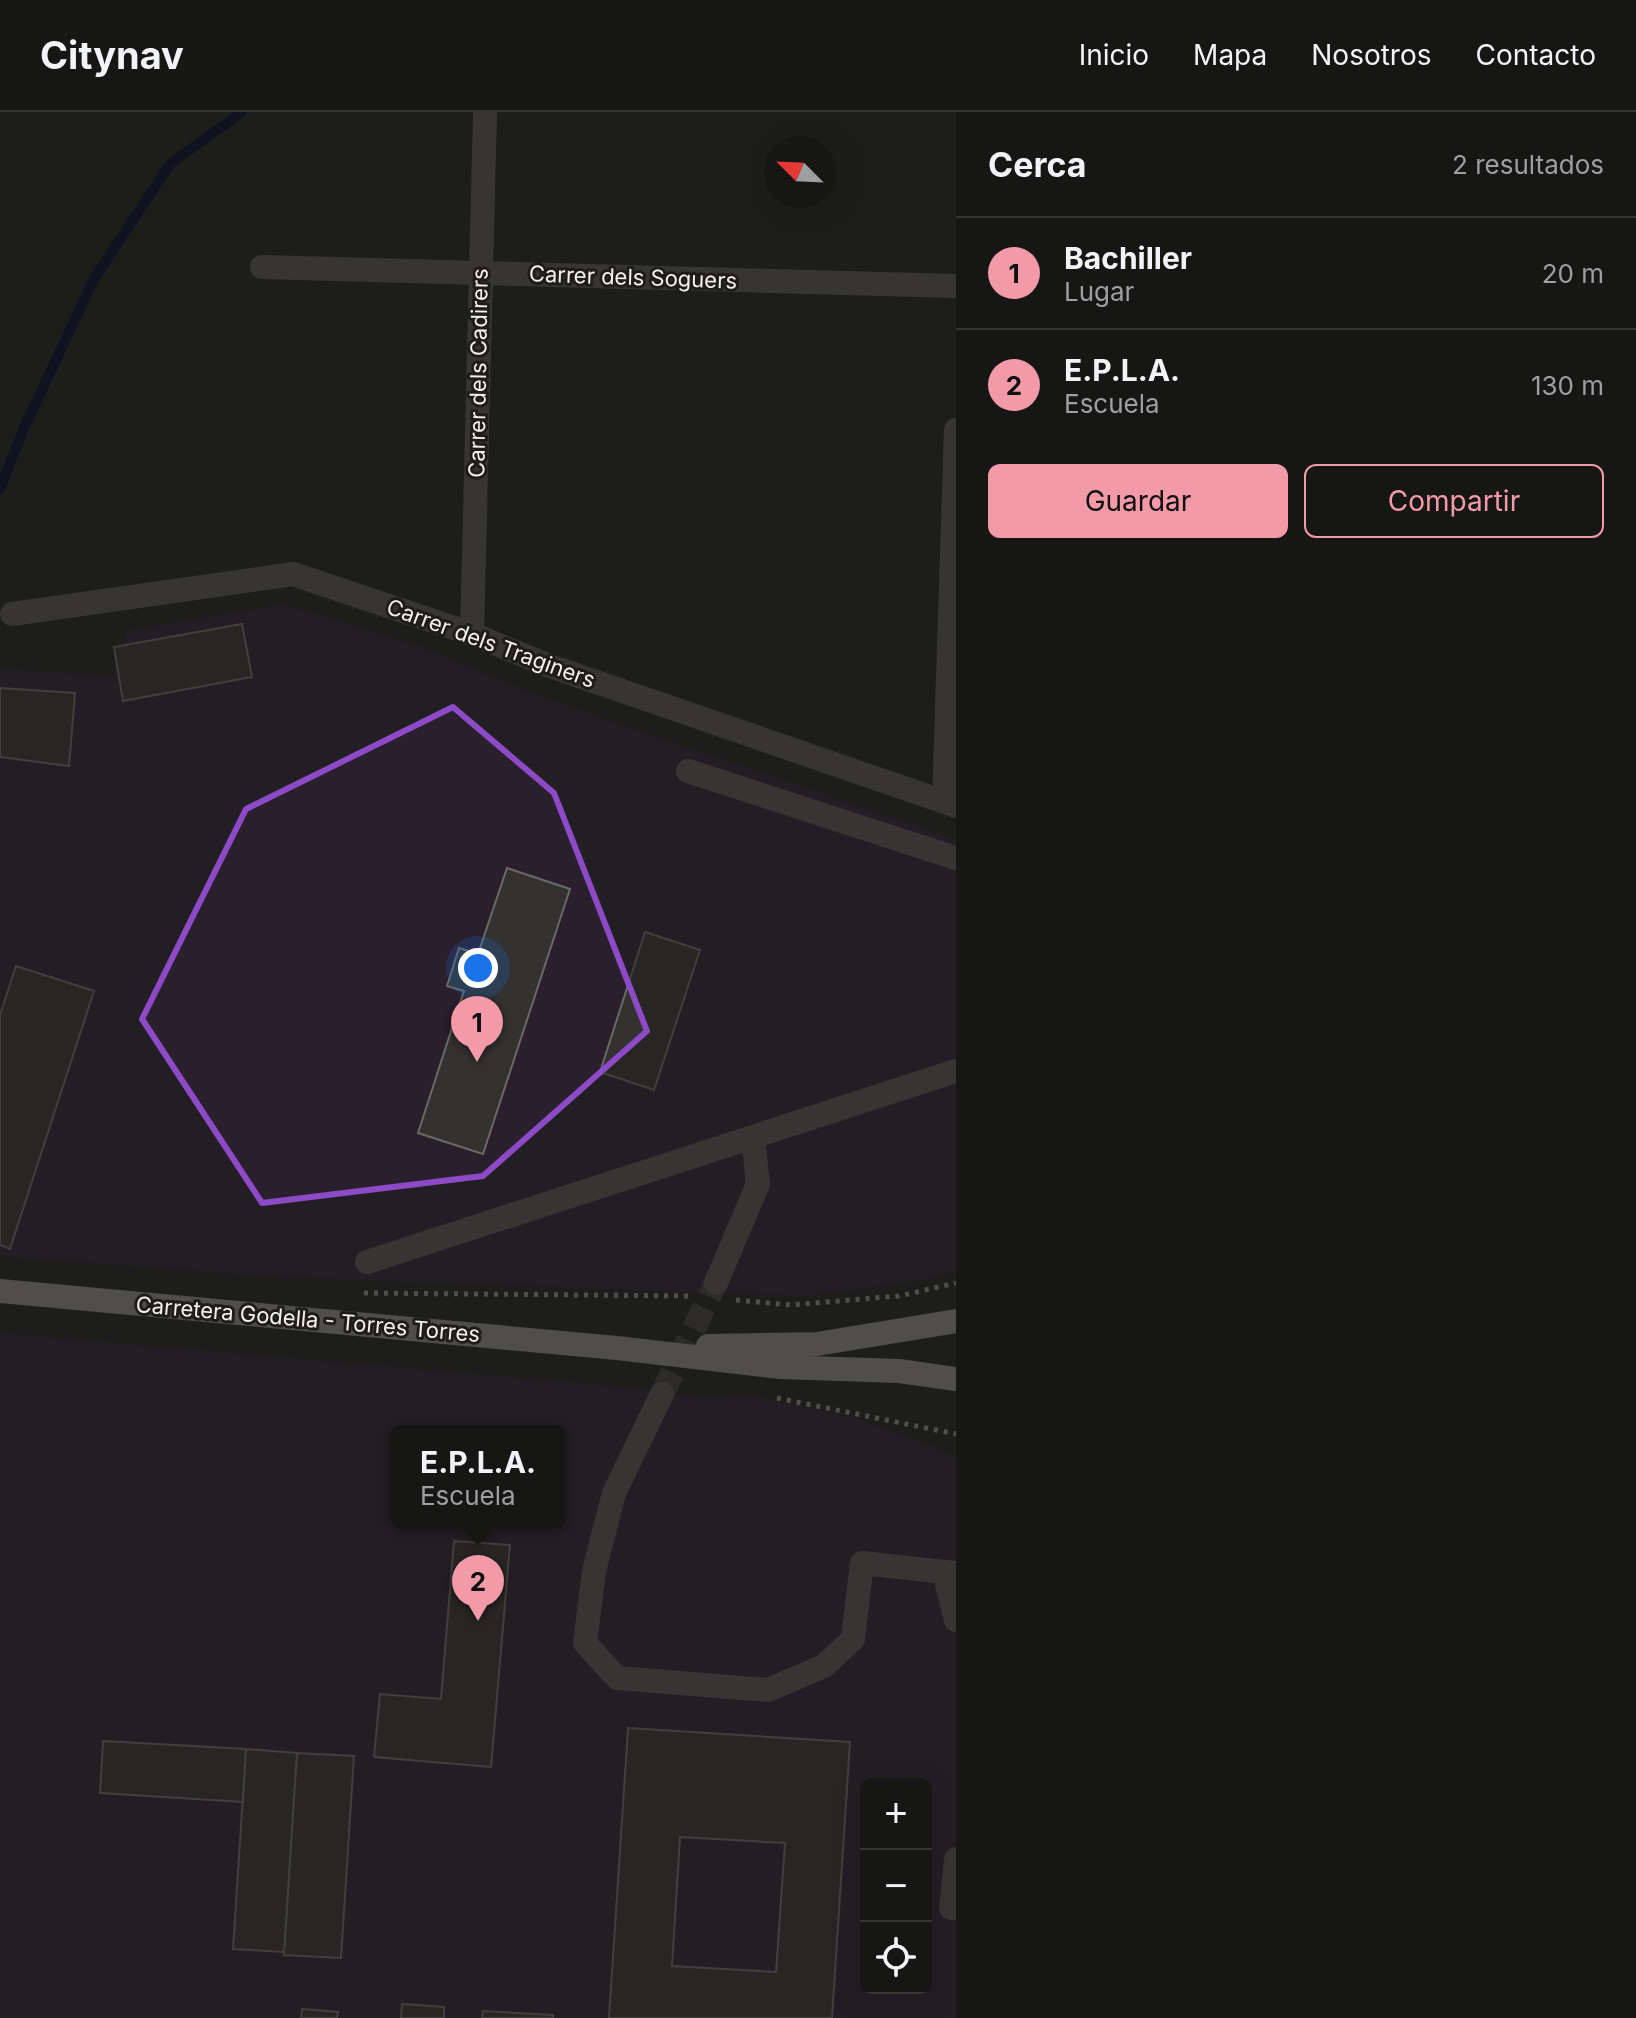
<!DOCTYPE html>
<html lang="es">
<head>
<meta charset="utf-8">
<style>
	body { margin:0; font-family:Inter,sans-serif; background:#1f1f1d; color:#f1f3f6 }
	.controls { position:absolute; right:24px; bottom:24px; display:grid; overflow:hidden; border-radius:12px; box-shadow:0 8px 32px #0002 }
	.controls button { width:72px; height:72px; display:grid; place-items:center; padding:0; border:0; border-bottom:2px solid #353534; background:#161614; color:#f1f3f6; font:40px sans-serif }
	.compass { position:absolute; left:764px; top:24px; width:72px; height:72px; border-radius:50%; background:#161614; box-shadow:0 8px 32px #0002; rotate:294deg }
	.you { position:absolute; left:478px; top:856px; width:28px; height:28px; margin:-20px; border:6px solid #fff; border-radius:50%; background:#1a73e8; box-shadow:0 0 0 12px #1a73e833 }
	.badge { display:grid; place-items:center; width:52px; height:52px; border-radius:50%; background:#f39aa9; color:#111; font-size:26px; font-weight:700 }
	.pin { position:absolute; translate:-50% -66px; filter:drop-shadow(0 2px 4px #0008) }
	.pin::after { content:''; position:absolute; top:42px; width:28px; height:24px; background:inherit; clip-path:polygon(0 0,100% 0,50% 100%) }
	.popup { position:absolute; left:390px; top:1313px; width:176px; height:104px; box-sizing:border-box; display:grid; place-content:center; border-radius:12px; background:#161614; filter:drop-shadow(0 2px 6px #0005); font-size:26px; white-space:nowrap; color:#9e9fa0 }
	.popup b { font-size:30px; color:#f1f3f6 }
	.popup::after { content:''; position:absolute; left:50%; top:100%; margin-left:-16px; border:16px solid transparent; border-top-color:#161614 }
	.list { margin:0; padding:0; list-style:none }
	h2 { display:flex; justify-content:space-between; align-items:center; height:104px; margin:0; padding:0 32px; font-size:34px }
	h2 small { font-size:26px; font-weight:400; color:#9e9fa0 }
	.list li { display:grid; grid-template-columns:52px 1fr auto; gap:24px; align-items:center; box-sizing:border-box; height:112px; padding:0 32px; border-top:2px solid #353534 }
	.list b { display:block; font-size:30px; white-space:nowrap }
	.list p { margin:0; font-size:26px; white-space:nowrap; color:#9e9fa0 }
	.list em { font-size:26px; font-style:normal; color:#9e9fa0 }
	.actions { display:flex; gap:16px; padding:24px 32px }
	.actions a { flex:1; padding:18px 0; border:2px solid #f39aa9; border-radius:12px; text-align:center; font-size:28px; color:#f39aa9 }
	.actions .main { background:#f39aa9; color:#111 }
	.icon { flex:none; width:44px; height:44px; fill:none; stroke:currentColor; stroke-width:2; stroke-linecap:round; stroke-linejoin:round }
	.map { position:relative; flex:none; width:956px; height:1906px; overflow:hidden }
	header { display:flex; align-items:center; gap:48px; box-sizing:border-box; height:112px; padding:0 40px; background:#161614; border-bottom:2px solid #353534 }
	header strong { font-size:38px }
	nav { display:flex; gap:44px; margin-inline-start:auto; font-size:28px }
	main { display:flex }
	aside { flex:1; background:#161614 }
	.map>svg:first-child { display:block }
	.education { fill:#2a1f2d; fill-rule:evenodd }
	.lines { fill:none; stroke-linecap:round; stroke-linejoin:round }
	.stream { stroke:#000525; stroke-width:10 }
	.building { fill:#333230; stroke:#6a6966; stroke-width:2; fill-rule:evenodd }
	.minor-tunnel { stroke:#3e3d3b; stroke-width:24; stroke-dasharray:24 12; stroke-linecap:butt }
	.path { stroke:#8c8b89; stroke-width:5; stroke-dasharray:4 6; stroke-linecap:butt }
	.minor { stroke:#545353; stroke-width:24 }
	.major { stroke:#8c8a88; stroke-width:24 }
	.marked { fill:none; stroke:#8d4ac6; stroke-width:6; stroke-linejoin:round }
	.labels { text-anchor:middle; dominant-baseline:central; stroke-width:6; stroke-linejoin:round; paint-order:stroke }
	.street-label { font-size:22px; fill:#f2f1f0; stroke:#1e1d1b }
</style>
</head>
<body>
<header>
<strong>Citynav</strong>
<nav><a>Inicio</a><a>Mapa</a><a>Nosotros</a><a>Contacto</a></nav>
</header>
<main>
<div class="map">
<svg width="956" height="1906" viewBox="0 0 956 1906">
	<rect width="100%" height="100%" fill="#1e1d1b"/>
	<path class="education" d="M 283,492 L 417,533 L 539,584 L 956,728 L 956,1159 L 930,1167 L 808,1184 L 278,1165 L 0,1144 L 0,557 L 113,564 L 127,519 Z
		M 0,1221 L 637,1276 L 708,1286 L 749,1283 L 862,1308 L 939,1337 L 956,1347 L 956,1906 L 0,1906 ZM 396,1319 L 560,1319 L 560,1411 L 396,1411 ZM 866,1672 L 926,1672 L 926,1876 L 866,1876 Z"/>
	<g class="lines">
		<path class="stream" d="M 0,377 L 24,316 L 94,167 L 170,52 L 242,0"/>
	</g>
	<path class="building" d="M 242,512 L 252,565 L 123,589 L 114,535 Z
		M 0,576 L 75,581 L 69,654 L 0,645 Z
		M 507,756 L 570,777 L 483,1042 L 418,1021 L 464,879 L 447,874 L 459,836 L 478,842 Z
		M 645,820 L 700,838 L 654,978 L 600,960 Z
		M 16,854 L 94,879 L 10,1137 L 0,1133 L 0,903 Z
		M 454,1429 L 510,1433 L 491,1655 L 374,1645 L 380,1582 L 441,1587 Z
		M 628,1616 L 850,1630 L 832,1906 L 609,1906 ZM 680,1725 L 785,1731 L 776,1860 L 672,1854 Z
		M 103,1629 L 246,1637 L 243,1690 L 100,1681 Z
		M 246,1637 L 297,1641 L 284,1840 L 233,1837 Z
		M 297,1641 L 354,1644 L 341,1846 L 284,1843 Z
		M 402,1892 L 444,1895 L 444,1906 L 401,1906 Z
		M 302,1897 L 338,1900 L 337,1906 L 301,1906 Z
		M 483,1899 L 553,1903 L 553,1906 L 482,1906 Z"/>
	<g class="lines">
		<path class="minor-tunnel" d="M 662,1282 L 716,1171"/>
		<path class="path" d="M 364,1181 L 694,1184
			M 736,1188 L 790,1193 L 899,1184 L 956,1171
			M 777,1286 L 956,1322"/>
		<path class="minor" d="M 262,155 L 956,174
			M 12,502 L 293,462 L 472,522 L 547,553 L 956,694
			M 472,522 L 485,0
			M 688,659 L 956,746
			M 944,689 L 956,318
			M 367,1150 L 956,959
			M 716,1171 L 758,1072 L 753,1025
			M 662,1282 L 614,1381 L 594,1459 L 585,1531 L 617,1566 L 768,1578 L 824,1554 L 853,1527 L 862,1451 L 956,1461
			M 944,1460 L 956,1508
			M 956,1747 L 951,1796 L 956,1796"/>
		<path class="major" d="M 0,1179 L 617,1236 L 780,1255 L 899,1259 L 956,1267
			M 708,1234 L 817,1232 L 956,1209"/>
	</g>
	<path d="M0 0H956V1906H0ZM 453,595 L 554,681 L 647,919 L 483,1064 L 262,1091 L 142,907 L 246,697 Z" fill="#1e1d1b" fill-opacity=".55" fill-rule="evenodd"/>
	<path class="marked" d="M 453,595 L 554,681 L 647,919 L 483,1064 L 262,1091 L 142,907 L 246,697 Z"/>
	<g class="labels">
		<g class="street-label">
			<text transform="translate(633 165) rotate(2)">Carrer dels Soguers</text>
			<text transform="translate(478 261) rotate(-89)">Carrer dels Cadirers</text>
			<text transform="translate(491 531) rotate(20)">Carrer dels Traginers</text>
			<text transform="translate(308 1207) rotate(5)">Carretera Godella - Torres Torres</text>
		</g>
	</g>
</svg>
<div class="controls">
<button>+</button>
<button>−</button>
<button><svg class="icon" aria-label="locate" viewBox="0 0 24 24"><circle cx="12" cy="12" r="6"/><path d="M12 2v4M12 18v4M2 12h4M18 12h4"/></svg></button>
</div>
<svg class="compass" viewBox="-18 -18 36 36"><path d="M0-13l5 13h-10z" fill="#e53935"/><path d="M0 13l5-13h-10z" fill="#9e9fa0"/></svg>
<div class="you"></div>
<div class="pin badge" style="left:477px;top:950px">1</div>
<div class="pin badge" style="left:478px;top:1509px">2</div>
<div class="popup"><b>E.P.L.A.</b>Escuela</div>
</div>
<aside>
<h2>Cerca<small>2 resultados</small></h2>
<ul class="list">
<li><span class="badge">1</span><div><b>Bachiller</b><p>Lugar</p></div><em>20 m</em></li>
<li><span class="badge">2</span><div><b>E.P.L.A.</b><p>Escuela</p></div><em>130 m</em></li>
</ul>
<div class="actions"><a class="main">Guardar</a><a>Compartir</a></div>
</aside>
</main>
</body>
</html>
